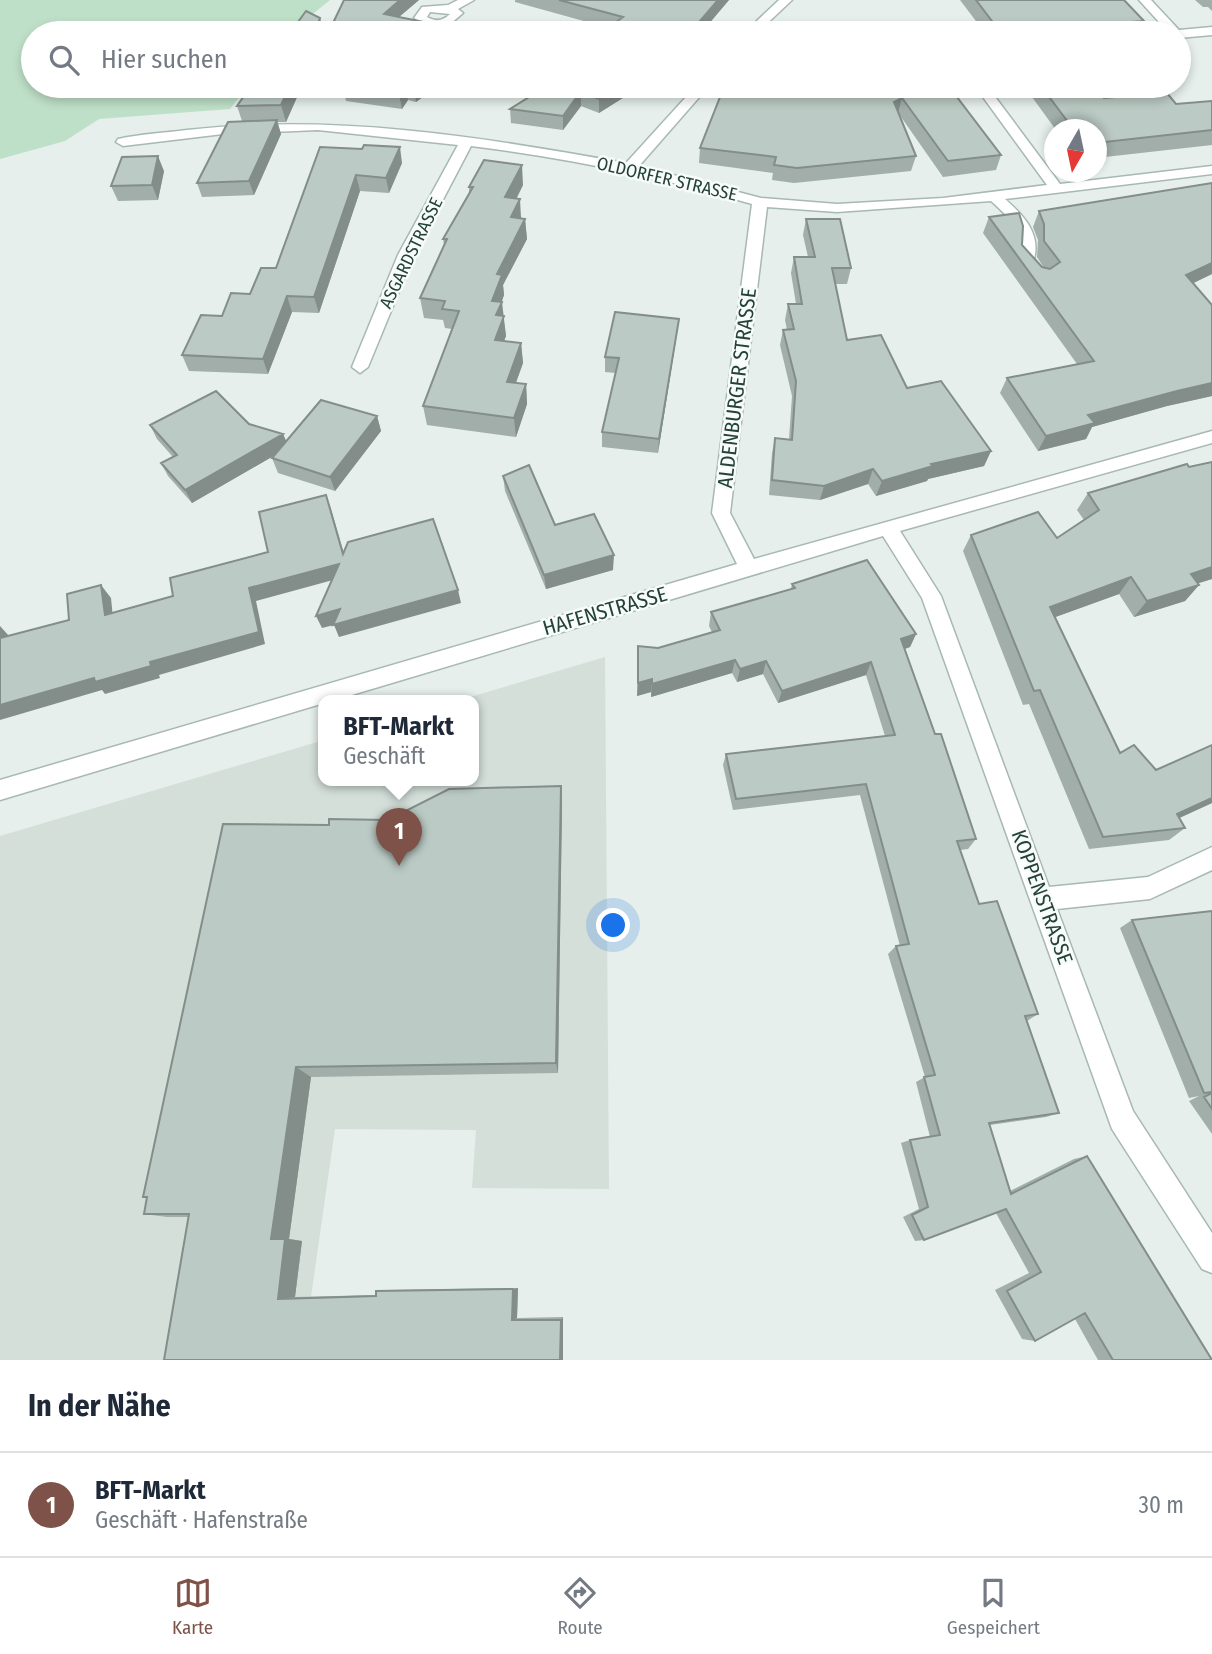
<!DOCTYPE html>
<html lang="de">
<head>
<meta charset="utf-8">
<style>
	body { margin:0; font-family:"Fira Sans Condensed",sans-serif; background:#f2f2f3; color:#1f2937 }
	.compass { position:absolute; left:1044px; top:119px; width:63px; height:63px; border-radius:50%; background:#fff; box-shadow:0 4px 10px #0003; rotate:189deg }
	.you { position:absolute; left:614px; top:926px; width:24px; height:24px; margin:-18px; border:5px solid #fff; border-radius:50%; background:#1a73e8; box-shadow:0 0 0 10px #1a73e833 }
	.badge { display:grid; place-items:center; width:46px; height:46px; border-radius:50%; background:#7f5249; color:#fff; font-size:23px; font-weight:700 }
	.pin { position:absolute; translate:-50% -58px; filter:drop-shadow(0 2px 4px #0008) }
	.pin::after { content:''; position:absolute; top:37px; width:24px; height:21px; background:inherit; clip-path:polygon(0 0,100% 0,50% 100%) }
	.popup { position:absolute; left:318px; top:695px; width:161px; height:91px; box-sizing:border-box; display:grid; place-content:center; border-radius:14px; background:#fff; filter:drop-shadow(0 2px 5px #0005); font-size:23px; white-space:nowrap; color:#747a83 }
	.popup b { font-size:26px; color:#1f2937 }
	.popup::after { content:''; position:absolute; left:50%; top:100%; margin-left:-14px; border:14px solid transparent; border-top-color:#fff }
	.list { margin:0; padding:0; list-style:none }
	h2 { display:flex; justify-content:space-between; align-items:center; height:91px; margin:0; padding:0 28px; font-size:30px }
	h2 small { font-size:23px; font-weight:400; color:#747a83 }
	.list li { display:grid; grid-template-columns:46px 1fr auto; gap:21px; align-items:center; box-sizing:border-box; height:105px; padding:0 28px; border-top:2px solid #e0e1e3 }
	.list b { display:block; font-size:26px; white-space:nowrap }
	.list p { margin:0; font-size:23px; white-space:nowrap; color:#747a83 }
	.list em { font-size:23px; font-style:normal; color:#747a83 }
	.icon { flex:none; width:38px; height:38px; fill:none; stroke:currentColor; stroke-width:2; stroke-linecap:round; stroke-linejoin:round }
	.map { position:relative; flex:none; width:1212px; height:1360px; overflow:hidden }
	.search { position:absolute; background:#fff; box-shadow:0 4px 10px #0003; left:21px; right:21px; top:21px; height:77px; display:flex; align-items:center; gap:18px; box-sizing:border-box; padding:0 24px; border-radius:38px; color:#747a83; font-size:26px }
	.sheet { height:196px; background:#fff }
	nav { display:flex; justify-content:space-around; align-items:center; box-sizing:border-box; height:98px; border-top:2px solid #e0e1e3; background:#fff; font-size:19px; color:#747a83 }
	nav a { display:grid; justify-items:center; gap:4px }
	nav .on { color:#7f5249 }
	.map>svg:first-child { display:block }
	.built { fill:#d4dfda }
	.green { fill:#bfe0c8 }
	.lines { fill:none; stroke-linecap:round; stroke-linejoin:round }
	.minor-casing { stroke:#a8b8b2; stroke-width:3 }
	.minor { fill:#fff; fill-rule:evenodd }
	.wall { fill:#a1aea9 }
	.shaded-wall { fill:#838d89 }
	.building { fill:#bbcac4; stroke:#838d89; stroke-width:2 }
	.labels { text-anchor:middle; dominant-baseline:central; stroke-width:5; stroke-linejoin:round; paint-order:stroke }
	.far-street-label { font-size:18px; fill:#24423a; stroke:#f7fbf9 }
	.street-label { font-size:21px; fill:#24423a; stroke:#f7fbf9 }
</style>
</head>
<body>
<div class="map">
<svg width="1212" height="1360" viewBox="0 0 1212 1360">
	<rect width="100%" height="100%" fill="#e6efeb"/>
	<path class="built" d="M 605,657 L 609,1189 L 472,1188 L 476,1130 L 335,1129 L 302,1360 L 0,1360 L 0,836 L 324,740 L 324,780 L 474,780 L 474,700 L 460,700 Z"/>
	<path class="green" d="M 0,0 L 330,0 L 289,33 L 33,33 L 33,86 L 248,86 L 230,109 L 99,119 L 65,141 L 0,159 Z"/>
	<g class="lines">
		<g class="minor-casing">
			<path id="minor" d="M 458,0 L 474,0 L 458,9 L 463,13 L 449,25 L 429,26 L 414,18 L 422,7 L 448,5 ZM 430,12 L 450,14 C 443,21 436,22 427,17 Z
				M 779,0 L 792,0 L 757,33 L 744,33 Z
				M 1139,0 L 1151,0 L 1179,30 L 1212,27 L 1212,35 L 1179,38 L 1179,33 L 1169,33 Z
				M 696,86 L 709,86 L 639,166 L 761,198 L 837,204 L 943,198 L 1047,185 L 975,86 L 987,86 L 1060,184 L 1212,166 L 1212,174 L 1005,199 C 1023,215 1041,233 1034,259 L 1046,274 L 1038,279 L 1033,277 L 1018,259 C 1026,233 1009,217 991,201 L 837,212 L 767,207 L 730,513 L 754,559 L 1212,431 L 1212,443 L 900,531 L 941,596 L 1049,887 L 1148,877 L 1212,847 L 1212,870 L 1150,899 L 1057,909 L 1133,1111 L 1212,1233 L 1212,1273 L 1202,1269 L 1112,1129 L 922,598 L 883,536 L 335,700 L 324,700 L 324,703 L 0,800 L 0,780 L 737,564 L 712,513 L 752,204 C 660,177 567,158 471,146 L 414,255 L 368,367 L 360,373 L 352,367 L 398,255 L 458,145 L 318,130 L 223,134 L 123,146 L 116,142 L 118,139 C 140,134 164,133 187,130 C 336,113 480,137 626,163 Z"/>
		</g>
		<use href="#minor" class="minor"/>
	</g>
	<path class="wall" d="M 419,0 L 399,17 L 478,33 L 335,33 L 333,23 Z
		M 515,0 L 729,0 L 701,33 L 609,28 L 515,2 Z
		M 960,0 L 1124,0 L 1144,21 L 1138,33 L 985,33 Z
		M 1195,0 L 1212,0 L 1212,11 L 1208,7 L 1203,7 Z
		M 302,86 L 286,122 L 277,122 L 281,134 L 254,195 L 202,197 L 197,183 L 242,121 L 237,106 Z
		M 343,86 L 438,86 L 416,102 L 408,100 L 402,109 L 346,101 Z
		M 547,86 L 637,86 L 637,89 L 599,113 L 581,106 L 563,130 L 511,123 L 510,109 Z
		M 942,86 L 1001,155 L 996,170 L 943,177 L 899,114 L 916,156 L 911,171 L 794,183 L 772,180 L 773,173 L 699,163 L 700,148 Z
		M 1024,86 L 1094,86 L 1104,98 L 1176,104 L 1212,101 L 1212,145 L 1096,158 L 1096,130 L 1056,130 Z
		M 320,147 L 402,163 L 389,193 L 360,191 L 319,313 L 292,312 L 268,374 L 189,371 L 182,355 L 222,316 L 250,294 L 276,268 Z
		M 164,171 L 158,200 L 118,201 L 111,186 Z
		M 523,185 L 517,198 L 521,218 L 525,219 L 527,239 L 503,285 L 504,295 L 501,302 L 506,336 L 504,341 L 521,343 L 523,363 L 516,383 L 526,384 L 527,404 L 516,437 L 427,425 L 423,406 L 452,329 L 445,328 L 443,320 L 424,318 L 420,298 L 444,245 L 443,239 L 469,193 L 469,187 Z
		M 1039,211 L 1212,274 L 1193,283 L 1212,305 L 1212,396 L 1167,406 L 1092,427 L 1086,439 L 1038,451 L 1000,393 L 1007,378 L 1077,364 L 983,233 L 989,217 L 1022,245 L 1042,267 L 1044,268 L 1037,257 L 1038,240 L 1033,227 Z
		M 806,219 L 851,268 L 847,284 L 835,284 L 847,340 L 907,388 L 991,451 L 984,466 L 928,479 L 927,481 L 876,496 L 868,484 L 820,500 L 769,495 L 772,453 L 775,438 L 789,439 L 792,396 L 780,345 L 783,330 L 787,330 L 785,320 L 788,304 L 796,304 L 791,273 L 794,257 L 808,257 L 803,235 Z
		M 679,319 L 677,333 L 658,453 L 602,447 L 602,432 L 616,373 L 605,372 L 605,357 Z
		M 377,416 L 381,431 L 335,491 L 278,473 L 272,458 L 275,455 L 192,503 L 168,476 L 161,463 L 173,457 L 157,439 L 150,425 L 249,424 L 283,434 L 286,442 Z
		M 1212,462 L 1212,579 L 1197,583 L 1199,585 L 1185,601 L 1134,617 L 1119,594 L 1055,617 L 1120,753 L 1156,770 L 1212,745 L 1212,803 L 1179,818 L 1185,828 L 1169,840 L 1089,849 L 1029,704 L 1023,705 L 963,551 L 971,535 L 1057,538 L 1084,520 L 1077,510 L 1088,493 Z
		M 503,476 L 555,525 L 613,570 L 546,589 L 505,491 Z
		M 792,584 L 916,634 L 910,647 L 905,649 L 935,734 L 976,839 L 968,849 L 960,850 L 979,904 L 1038,1014 L 1027,1021 L 1059,1113 L 1046,1117 L 990,1125 L 1010,1191 L 1074,1159 L 1087,1156 L 1212,1360 L 1098,1360 L 1075,1319 L 1035,1341 L 1022,1339 L 995,1290 L 1029,1273 L 996,1213 L 924,1240 L 915,1241 L 903,1217 L 919,1209 L 901,1143 L 910,1140 L 930,1137 L 916,1082 L 925,1077 L 888,954 L 896,946 L 900,946 L 860,795 L 733,810 L 723,765 L 726,754 L 885,736 L 866,675 L 778,703 L 763,674 L 737,682 L 732,673 L 651,697 L 651,692 L 637,696 L 638,646 L 658,648 L 712,632 L 709,626 L 711,612 L 791,589 Z
		M 561,786 L 562,806 L 558,1073 L 311,1077 L 289,1239 L 302,1241 L 295,1297 L 376,1295 L 376,1291 L 388,1290 L 518,1288 L 517,1318 L 563,1317 L 563,1360 L 164,1360 L 189,1217 L 167,1217 L 144,1214 L 147,1198 L 143,1197 L 329,825 L 388,820 Z
		M 1212,911 L 1212,1134 L 1189,1101 L 1199,1096 L 1189,1098 L 1120,928 L 1132,920 Z"/>
	<path class="shaded-wall" d="M 400,0 L 419,0 L 386,28 L 384,14 Z
		M 718,0 L 729,0 L 701,33 L 687,33 Z
		M 320,18 L 324,33 L 314,33 Z
		M 290,86 L 302,86 L 286,122 L 281,105 Z
		M 405,86 L 408,100 L 402,109 L 399,94 Z
		M 417,86 L 438,86 L 416,102 L 414,88 Z
		M 620,86 L 637,86 L 637,89 L 599,113 L 599,99 Z
		M 581,91 L 581,106 L 563,130 L 563,116 Z
		M 902,98 L 898,113 L 894,102 Z
		M 277,120 L 281,134 L 254,195 L 249,181 Z
		M 400,147 L 402,163 L 389,193 L 386,178 Z
		M 158,156 L 164,171 L 158,200 L 152,185 Z
		M 522,165 L 523,185 L 507,216 L 505,197 Z
		M 356,175 L 360,191 L 319,313 L 314,297 Z
		M 520,199 L 521,218 L 511,217 Z
		M 525,219 L 527,239 L 503,285 L 504,295 L 500,307 L 502,302 L 506,336 L 497,359 L 492,301 L 497,274 Z
		M 1212,263 L 1212,274 L 1177,291 L 1186,275 Z
		M 287,296 L 292,312 L 268,374 L 263,359 Z
		M 679,319 L 677,333 L 658,453 L 659,439 Z
		M 521,343 L 523,363 L 509,401 L 507,382 Z
		M 1212,383 L 1212,396 L 1167,406 L 1092,427 L 1086,439 L 1038,451 L 1046,436 L 1088,415 L 1177,391 Z
		M 526,384 L 527,404 L 516,437 L 514,418 Z
		M 377,416 L 381,431 L 335,491 L 330,477 Z
		M 283,434 L 289,447 L 192,503 L 185,490 Z
		M 991,451 L 984,466 L 928,479 L 927,481 L 876,496 L 882,481 L 931,464 Z
		M 873,469 L 868,484 L 820,500 L 824,486 Z
		M 326,495 L 331,509 L 348,568 L 343,554 Z
		M 614,555 L 613,570 L 546,589 L 544,575 Z
		M 339,564 L 344,577 L 256,601 L 265,644 L 159,675 L 160,678 L 105,694 L 102,690 L 0,720 L 0,705 L 249,588 Z
		M 1212,567 L 1212,579 L 1177,590 L 1191,574 Z
		M 1131,577 L 1119,594 L 1039,623 L 1050,607 Z
		M 101,585 L 111,598 L 114,628 L 105,615 Z
		M 1199,585 L 1185,601 L 1134,617 L 1147,601 Z
		M 458,590 L 461,603 L 339,637 L 334,625 L 322,628 L 316,616 L 340,609 Z
		M 0,626 L 9,636 L 0,641 Z
		M 916,634 L 910,647 L 895,652 L 901,639 Z
		M 735,660 L 732,673 L 651,697 L 652,684 Z
		M 766,661 L 763,674 L 737,682 L 740,669 Z
		M 871,662 L 866,675 L 778,703 L 782,691 Z
		M 652,679 L 651,692 L 637,696 L 638,683 Z
		M 561,786 L 562,806 L 558,1073 L 556,1063 Z
		M 1212,798 L 1212,803 L 1162,826 L 1177,814 Z
		M 296,1067 L 311,1077 L 289,1239 L 302,1241 L 295,1297 L 278,1299 L 271,1239 Z
		M 518,1288 L 517,1318 L 512,1320 L 513,1289 Z
		M 563,1317 L 563,1360 L 560,1360 L 561,1320 Z"/>
	<path class="building" d="M 344,0 L 400,0 L 384,14 L 478,33 L 362,33 L 363,32 L 360,33 L 333,23 Z
		M 559,0 L 718,0 L 694,28 L 687,33 L 601,33 L 623,17 Z
		M 976,0 L 1124,0 L 1144,21 L 1119,23 L 1122,30 L 1085,33 L 1001,33 Z
		M 306,11 L 320,18 L 314,33 L 290,33 Z
		M 251,86 L 290,86 L 281,105 L 237,106 Z
		M 343,86 L 417,86 L 414,88 L 405,86 L 399,94 L 343,87 Z
		M 547,86 L 620,86 L 599,99 L 581,91 L 563,116 L 510,109 Z
		M 728,86 L 942,86 L 950,88 L 1001,155 L 948,161 L 902,98 L 894,102 L 916,156 L 797,168 L 774,165 L 776,157 L 700,148 L 722,92 Z
		M 1041,86 L 1094,86 L 1104,98 L 1167,93 L 1176,104 L 1212,101 L 1212,130 L 1096,143 L 1096,130 L 1074,130 Z
		M 277,120 L 249,181 L 197,183 L 228,122 Z
		M 364,145 L 400,147 L 386,178 L 356,175 L 314,297 L 287,296 L 263,359 L 182,355 L 201,315 L 222,316 L 231,293 L 250,294 L 261,268 L 276,268 L 320,147 L 362,149 Z
		M 158,156 L 152,185 L 111,186 L 122,157 Z
		M 484,160 L 522,165 L 505,197 L 520,199 L 511,217 L 525,219 L 497,274 L 502,275 L 492,301 L 502,302 L 496,315 L 504,316 L 495,340 L 521,343 L 507,382 L 526,384 L 514,418 L 423,406 L 459,311 L 442,309 L 445,301 L 420,298 L 447,239 L 443,239 L 473,187 L 469,187 Z
		M 1212,183 L 1212,263 L 1186,275 L 1212,305 L 1212,383 L 1177,391 L 1088,415 L 1095,423 L 1046,436 L 1007,378 L 1094,361 L 989,217 L 1019,213 L 1023,226 L 1022,245 L 1042,267 L 1050,269 L 1060,262 L 1044,241 L 1044,224 L 1039,211 Z
		M 806,219 L 840,219 L 851,268 L 832,268 L 847,340 L 881,335 L 907,388 L 941,381 L 991,451 L 931,464 L 933,466 L 882,481 L 873,469 L 824,486 L 772,480 L 775,438 L 792,440 L 796,381 L 783,330 L 794,329 L 788,304 L 802,304 L 794,257 L 815,257 Z
		M 615,312 L 679,319 L 659,439 L 602,432 L 619,358 L 605,357 Z
		M 216,391 L 249,424 L 283,434 L 185,490 L 161,463 L 177,455 L 150,425 Z
		M 321,400 L 377,416 L 330,477 L 272,458 Z
		M 1212,462 L 1212,567 L 1191,574 L 1199,585 L 1147,601 L 1131,577 L 1050,607 L 1120,753 L 1134,745 L 1156,770 L 1212,745 L 1212,798 L 1177,814 L 1185,828 L 1103,837 L 1040,690 L 1034,691 L 971,535 L 1038,512 L 1057,538 L 1099,510 L 1088,493 L 1187,464 L 1189,467 Z
		M 529,465 L 555,525 L 594,514 L 614,555 L 544,575 L 503,476 Z
		M 326,495 L 343,554 L 348,542 L 433,519 L 458,590 L 333,625 L 340,609 L 316,616 L 339,564 L 249,588 L 259,632 L 150,662 L 151,666 L 95,682 L 94,678 L 0,705 L 0,638 L 69,620 L 67,594 L 101,585 L 105,615 L 173,596 L 170,578 L 268,552 L 259,512 Z
		M 867,560 L 916,634 L 901,639 L 935,734 L 941,734 L 976,839 L 957,841 L 979,904 L 997,901 L 1038,1014 L 1025,1016 L 1059,1113 L 989,1123 L 1011,1194 L 1087,1156 L 1212,1360 L 1113,1360 L 1085,1313 L 1035,1341 L 1007,1291 L 1041,1272 L 1006,1209 L 924,1240 L 912,1215 L 928,1207 L 910,1140 L 940,1135 L 924,1077 L 935,1075 L 896,946 L 909,944 L 866,784 L 736,799 L 726,754 L 895,735 L 871,662 L 782,691 L 766,661 L 740,669 L 735,660 L 652,684 L 652,679 L 638,683 L 638,646 L 658,648 L 720,630 L 711,612 L 795,588 L 792,584 Z
		M 561,786 L 556,1063 L 296,1067 L 271,1239 L 285,1239 L 278,1299 L 376,1296 L 376,1291 L 513,1289 L 512,1320 L 561,1320 L 560,1360 L 164,1360 L 189,1214 L 144,1214 L 147,1197 L 143,1197 L 223,824 L 329,825 L 329,819 L 388,820 L 449,789 Z
		M 1212,911 L 1212,1092 L 1204,1093 L 1132,920 Z
		M 1212,1093 L 1212,1109 L 1204,1097 Z"/>
	<g class="labels">
		<g class="far-street-label">
			<text transform="translate(667 179) rotate(13)">OLDORFER STRASSE</text>
			<text transform="translate(411 253) rotate(-64)">ASGARDSTRASSE</text>
		</g>
		<g class="street-label">
			<text transform="translate(737 388) rotate(-83)">ALDENBURGER STRASSE</text>
			<text transform="translate(605 611) rotate(-16)">HAFENSTRASSE</text>
			<text transform="translate(1042 897) rotate(70)">KOPPENSTRASSE</text>
		</g>
	</g>
</svg>
<svg class="compass" viewBox="-18 -18 36 36"><path d="M0-13l5 13h-10z" fill="#e53935"/><path d="M0 13l5-13h-10z" fill="#747a83"/></svg>
<div class="you"></div>
<div class="pin badge" style="left:399px;top:866px">1</div>
<div class="popup"><b>BFT-Markt</b>Geschäft</div>
<div class="search"><svg class="icon" aria-label="search" viewBox="0 0 24 24"><circle cx="10" cy="10" r="6"/><path d="M15 15l6 6"/></svg>Hier suchen</div>
</div>
<section class="sheet">
<h2>In der Nähe<small></small></h2>
<ul class="list">
<li><span class="badge">1</span><div><b>BFT-Markt</b><p>Geschäft · Hafenstraße</p></div><em>30 m</em></li>
</ul>
</section>
<nav>
<a class="on"><svg class="icon" aria-label="map" viewBox="0 0 24 24"><path d="M3 6l6-2 6 2 6-2v14l-6 2-6-2-6 2zM9 4v14M15 6v14"/></svg>Karte</a>
<a><svg class="icon" aria-label="directions" viewBox="0 0 24 24"><path d="M12 3l9 9-9 9-9-9zM9 14v-3h6M13 9l2 2-2 2"/></svg>Route</a>
<a><svg class="icon" aria-label="saved" viewBox="0 0 24 24"><path d="M7 4h10v16l-5-4-5 4z"/></svg>Gespeichert</a>
</nav>
</body>
</html>
